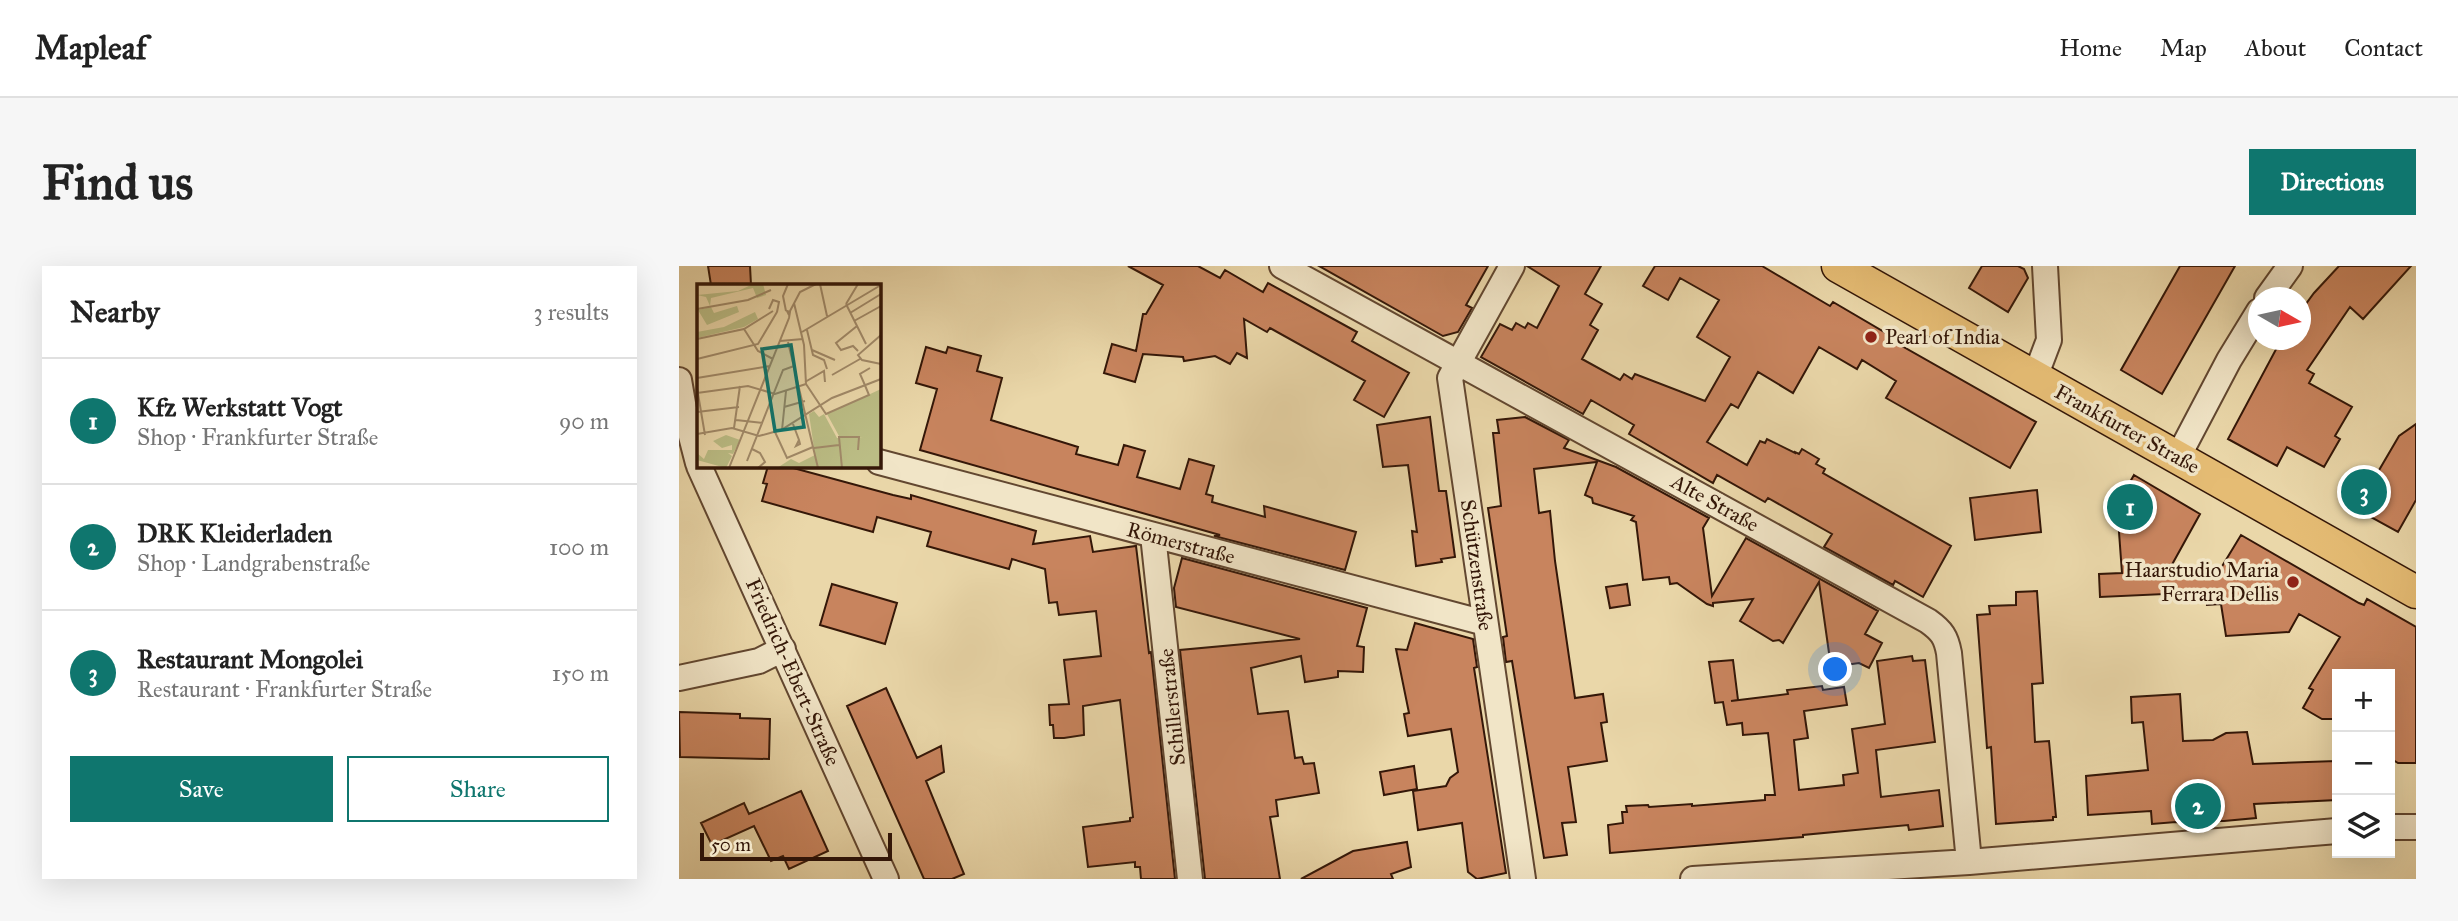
<!DOCTYPE html>
<html lang="en">
<head>
<meta charset="utf-8">
<style>
	body { margin:0; font-family:"IM FELL Great Primer",serif; background:#f6f6f6; color:#222 }
	.controls { position:absolute; right:21px; bottom:21px; display:grid; overflow:hidden; border-radius:0px; box-shadow:0 7px 28px #0002 }
	.controls button { width:63px; height:63px; display:grid; place-items:center; padding:0; border:0; border-bottom:2px solid #e0e0e0; background:#fff; color:#222; font:35px sans-serif }
	.compass { position:absolute; left:1569px; top:21px; width:63px; height:63px; border-radius:50%; background:#fff; box-shadow:0 7px 28px #0002; rotate:99deg }
	.scale { position:absolute; left:21px; bottom:18px; width:192px; box-sizing:border-box; padding-left:7px; border:4px solid #341708; border-top:0; font-size:19px; line-height:24px; white-space:nowrap; color:#341708; -webkit-text-stroke:5px #f1e5c7; paint-order:stroke }
	.you { position:absolute; left:1157px; top:404px; width:24px; height:24px; margin:-18px; border:5px solid #fff; border-radius:50%; background:#1a73e8; box-shadow:0 0 0 10px #1a73e833 }
	.badge { display:grid; place-items:center; width:46px; height:46px; border-radius:50%; background:#0f766e; color:#fff; font-size:23px; font-weight:700 }
	.pin { position:absolute; translate:-50% -50%; border:4px solid #fff; box-shadow:0 2px 7px #0006 }
	.list { margin:0; padding:0; list-style:none }
	h2 { display:flex; justify-content:space-between; align-items:center; height:91px; margin:0; padding:0 28px; font-size:30px }
	h2 small { font-size:23px; font-weight:400; color:#767676 }
	.list li { display:grid; grid-template-columns:46px 1fr auto; gap:21px; align-items:center; box-sizing:border-box; height:126px; padding:0 28px; border-top:2px solid #e0e0e0 }
	.list b { display:block; font-size:26px; white-space:nowrap }
	.list p { margin:0; font-size:23px; white-space:nowrap; color:#767676 }
	.list em { font-size:23px; font-style:normal; color:#767676 }
	.actions { display:flex; gap:14px; padding:21px 28px }
	.actions a { flex:1; padding:16px 0; border:2px solid #0f766e; border-radius:0px; text-align:center; font-size:24px; color:#0f766e }
	.actions .main { background:#0f766e; color:#fff }
	.icon { flex:none; width:38px; height:38px; fill:none; stroke:currentColor; stroke-width:2; stroke-linecap:round; stroke-linejoin:round }
	.map { position:relative; flex:none; width:1737px; height:613px; overflow:hidden; border-radius:0px }
	header { display:flex; align-items:center; gap:42px; box-sizing:border-box; height:98px; padding:0 35px; background:#fff; border-bottom:2px solid #e0e0e0 }
	header strong { font-size:33px }
	nav { display:flex; gap:38px; margin-inline-start:auto; font-size:24px }
	.intro { display:flex; align-items:center; justify-content:space-between; box-sizing:border-box; height:168px; padding:0 42px }
	h1 { margin:0; font-size:49px }
	.button { padding:18px 32px; border-radius:0px; background:#0f766e; color:#fff; font-size:24px; font-weight:700 }
	main { display:flex; gap:42px; padding:0 42px }
	aside { flex:1; background:#fff; border-radius:0px; box-shadow:0 7px 28px #0002 }
	.map>svg:first-child { display:block }
	.building { fill:#c8845e; stroke:#341708; stroke-width:2 }
	.lines { fill:none; stroke-linecap:round; stroke-linejoin:round }
	.minor-casing { stroke:#624730; stroke-width:28 }
	.major-casing { stroke:#341708; stroke-width:35 }
	.minor { stroke:#f1e5c7; stroke-width:24 }
	.major { stroke:#e5bc74; stroke-width:32 }
	.poi-dot { fill:#8f2418; stroke:#f1e5c7; stroke-width:2.5 }
	.labels { text-anchor:middle; dominant-baseline:central; stroke-width:7; stroke-linejoin:round; paint-order:stroke }
	.poi-label { font-size:21px; fill:#341708; stroke:#f1e5c7; text-anchor:start }
	.street-label { font-size:21px; fill:#341708; stroke:#f1e5c7 }
	.inset-road { fill:none; stroke:#a18a69; stroke-width:2 }
	.view { fill:#0f766e; fill-opacity:0.15; stroke:#0f766e; stroke-width:3.5 }
	.inset-edge { fill:none; stroke:#341708; stroke-width:3.5 }
</style>
</head>
<body>
<header>
<strong>Mapleaf</strong>
<nav><a>Home</a><a>Map</a><a>About</a><a>Contact</a></nav>
</header>
<div class="intro"><h1>Find us</h1><a class="button">Directions</a></div>
<main>
<aside>
<h2>Nearby<small>3 results</small></h2>
<ul class="list">
<li><span class="badge">1</span><div><b>Kfz Werkstatt Vogt</b><p>Shop · Frankfurter Straße</p></div><em>90 m</em></li>
<li><span class="badge">2</span><div><b>DRK Kleiderladen</b><p>Shop · Landgrabenstraße</p></div><em>100 m</em></li>
<li><span class="badge">3</span><div><b>Restaurant Mongolei</b><p>Restaurant · Frankfurter Straße</p></div><em>150 m</em></li>
</ul>
<div class="actions"><a class="main">Save</a><a>Share</a></div>
</aside>
<div class="map">
<svg width="1737" height="613" viewBox="0 0 1737 613">
	<rect width="100%" height="100%" fill="#ead7a9"/>
	<filter id="stains"><feTurbulence type="fractalNoise" baseFrequency=".00286" numOctaves="4"/><feColorMatrix values="0 0 0 0 .2 0 0 0 0 .09 0 0 0 0 .02 0 0 0 .5 -.17"/></filter>
	<radialGradient id="worn" r=".72"><stop offset=".6" stop-color="#630" stop-opacity="0"/><stop offset="1" stop-color="#630" stop-opacity=".3"/></radialGradient>
	<path class="building" d="M 29,0 L 71,0 L 72,19 L 32,19 Z
		M 449,0 L 519,0 L 541,12 L 546,4 L 584,26 L 589,17 L 678,66 L 673,75 L 730,107 L 705,151 L 675,134 L 686,115 L 591,62 L 588,66 L 565,53 L 568,92 L 558,87 L 551,98 L 536,90 L 505,95 L 504,91 L 464,88 L 456,116 L 425,107 L 433,78 L 457,85 L 464,48 L 467,48 L 484,19 Z
		M 640,0 L 809,0 L 787,39 L 793,42 L 779,66 L 764,70 Z
		M 848,0 L 922,0 L 906,28 L 923,38 L 911,59 L 919,64 L 903,93 L 941,114 L 945,108 L 953,113 L 956,108 L 1026,135 L 1051,91 L 1018,71 L 1040,34 L 1001,12 L 989,34 L 964,20 L 976,0 L 1083,0 L 1151,40 L 1154,36 L 1217,73 L 1216,76 L 1357,156 L 1331,202 L 1207,132 L 1217,115 L 1183,94 L 1178,103 L 1140,81 L 1114,127 L 1079,106 L 1059,142 L 1052,138 L 1028,176 L 1068,199 L 1081,175 L 1086,177 L 1088,173 L 1116,187 L 1116,186 L 1120,188 L 1123,183 L 1140,193 L 1137,198 L 1146,203 L 1144,207 L 1272,280 L 1244,331 L 1216,315 L 1214,319 L 1145,281 L 1153,268 L 1089,232 L 1086,236 L 1038,209 L 1034,217 L 950,168 L 955,159 L 912,134 L 904,148 L 802,91 L 821,58 L 833,64 L 837,57 L 846,62 L 849,57 L 858,62 L 880,20 Z
		M 1303,0 L 1339,0 L 1345,3 L 1349,12 L 1329,46 L 1290,22 Z
		M 1501,0 L 1556,0 L 1483,128 L 1442,104 Z
		M 1660,0 L 1732,0 L 1684,53 L 1671,41 L 1628,104 L 1635,108 L 1630,117 L 1673,141 L 1656,170 L 1661,173 L 1645,201 L 1608,181 L 1598,200 L 1549,173 L 1602,74 L 1621,74 L 1621,46 L 1635,27 Z
		M 247,81 L 267,87 L 269,81 L 302,90 L 298,105 L 323,112 L 312,154 L 399,181 L 397,188 L 439,199 L 445,179 L 466,185 L 458,211 L 501,223 L 510,193 L 535,200 L 527,228 L 534,230 L 533,236 L 586,251 L 585,240 L 677,266 L 666,304 L 535,270 L 541,269 L 241,184 L 258,123 L 237,117 Z
		M 751,151 L 760,225 L 767,225 L 776,291 L 762,293 L 763,296 L 737,300 L 733,265 L 738,266 L 729,199 L 704,201 L 698,159 Z
		M 846,151 L 890,174 L 885,182 L 937,201 L 1030,252 L 1024,262 L 1033,330 L 1067,272 L 1199,345 L 1186,368 L 1203,377 L 1190,402 L 1180,397 L 1152,401 L 1140,316 L 1104,377 L 1100,374 L 1094,375 L 1061,355 L 1074,333 L 1034,337 L 1034,340 L 1028,338 L 998,317 L 991,318 L 990,311 L 964,314 L 957,256 L 952,254 L 955,250 L 914,237 L 913,232 L 906,229 L 918,196 L 855,203 L 860,247 L 871,245 L 876,295 L 896,432 L 924,428 L 928,456 L 922,457 L 928,495 L 889,501 L 897,556 L 883,557 L 888,589 L 865,592 L 833,395 L 827,396 L 824,371 L 828,370 L 809,242 L 822,240 L 814,167 L 820,167 L 818,154 Z
		M 1737,158 L 1737,234 L 1719,266 L 1670,239 L 1688,206 L 1696,211 L 1720,170 Z
		M 89,200 L 107,200 L 214,229 L 232,233 L 232,229 L 347,262 L 357,265 L 354,278 L 411,270 L 414,286 L 457,280 L 470,387 L 472,386 L 496,613 L 462,613 L 461,601 L 456,601 L 456,596 L 409,601 L 404,561 L 451,555 L 451,552 L 454,551 L 441,434 L 404,440 L 405,469 L 385,472 L 375,472 L 374,459 L 371,459 L 370,439 L 390,438 L 385,394 L 422,390 L 417,345 L 380,349 L 378,336 L 370,337 L 366,303 L 333,293 L 330,303 L 248,280 L 252,266 L 198,251 L 194,266 L 83,235 L 88,218 L 84,217 Z
		M 1455,209 L 1521,248 L 1490,304 L 1542,302 L 1562,269 L 1680,337 L 1685,339 L 1688,333 L 1737,361 L 1737,497 L 1719,497 L 1711,492 L 1711,408 L 1658,408 L 1658,453 L 1643,453 L 1624,442 L 1634,424 L 1630,422 L 1661,371 L 1620,348 L 1610,366 L 1547,370 L 1542,338 L 1528,339 L 1529,326 L 1421,331 L 1420,308 L 1443,307 L 1438,239 Z
		M 1358,224 L 1362,266 L 1296,274 L 1291,232 Z
		M 503,292 L 688,342 L 678,380 L 685,381 L 684,406 L 659,405 L 659,411 L 626,416 L 622,390 L 572,402 L 579,448 L 609,445 L 616,492 L 623,491 L 625,498 L 635,497 L 640,527 L 597,534 L 599,550 L 591,551 L 601,613 L 526,613 L 501,384 L 621,373 L 497,341 L 495,322 Z
		M 153,318 L 218,337 L 206,378 L 141,359 Z
		M 948,318 L 951,339 L 931,342 L 927,321 Z
		M 1358,325 L 1364,417 L 1353,418 L 1356,476 L 1370,475 L 1377,551 L 1374,551 L 1374,554 L 1317,558 L 1312,481 L 1308,482 L 1298,349 L 1311,348 L 1310,340 L 1337,339 L 1337,326 Z
		M 736,357 L 794,373 L 798,401 L 795,402 L 827,607 L 798,613 L 789,606 L 783,557 L 739,564 L 734,525 L 767,520 L 771,512 L 779,506 L 772,463 L 729,470 L 725,448 L 730,447 L 717,383 L 728,384 Z
		M 1233,390 L 1234,395 L 1246,394 L 1256,476 L 1197,484 L 1202,531 L 1260,524 L 1264,560 L 1230,564 L 1229,559 L 1124,569 L 1124,571 L 931,587 L 929,559 L 944,557 L 943,546 L 948,546 L 947,540 L 969,539 L 970,541 L 1013,538 L 1013,540 L 1086,534 L 1086,529 L 1096,529 L 1089,467 L 1064,469 L 1063,457 L 1048,459 L 1044,436 L 1036,437 L 1030,396 L 1054,394 L 1059,434 L 1052,435 L 1109,428 L 1108,424 L 1143,420 L 1144,424 L 1165,421 L 1168,439 L 1125,445 L 1129,472 L 1115,474 L 1120,524 L 1165,519 L 1164,509 L 1179,507 L 1173,463 L 1206,458 L 1198,395 Z
		M 207,422 L 238,492 L 262,480 L 265,506 L 247,515 L 285,608 L 273,613 L 245,613 L 168,440 Z
		M 1501,428 L 1504,475 L 1534,474 L 1547,467 L 1568,466 L 1574,498 L 1657,495 L 1658,534 L 1575,538 L 1577,552 L 1545,555 L 1527,555 L 1509,558 L 1497,556 L 1473,558 L 1472,545 L 1409,549 L 1407,510 L 1469,504 L 1464,456 L 1453,457 L 1452,431 Z
		M 0,446 L 61,448 L 61,452 L 91,453 L 90,493 L 1,491 Z
		M 735,500 L 738,523 L 705,529 L 701,506 Z
		M 122,525 L 149,585 L 110,603 L 104,590 L 92,595 L 75,560 L 33,579 L 22,557 L 65,537 L 70,548 Z
		M 728,576 L 732,601 L 712,608 L 714,613 L 622,613 L 674,585 Z"/>
	<g class="lines">
		<g class="minor-casing">
			<path id="minor" d="M 603,0 L 1249,355 C 1263,365 1267,371 1270,387 L 1290,596
				M 833,0 L 771,112 L 844,613
				M 1588,32 L 1611,0
				M 1356,111 L 1370,74 L 1366,0
				M 0,114 L 5,143 L 19,197
				M 1499,191 L 1550,94 L 1580,45
				M 200,196 L 806,357
				M 20,200 L 207,613
				M 474,269 L 511,613
				M 0,412 L 80,395 L 104,383
				M 1711,561 L 1737,561
				M 1014,613 L 1290,596 L 1658,565"/>
		</g>
		<g class="major-casing">
			<path id="major" d="M 1159,0 L 1737,326"/>
		</g>
		<use href="#minor" class="minor"/>
		<use href="#major" class="major"/>
	</g>
	<g class="poi-dot">
		<circle cx="1192" cy="71" r="7"/>
		<circle cx="1614" cy="316" r="7"/>
	</g>
	<g class="labels">
		<g class="poi-label">
			<text x="1206" y="71">Pearl of India</text>
			<text x="1600" y="304" text-anchor="end">Haarstudio Maria<tspan x="1600" dy="24">Ferrara Dellis</tspan></text>
		</g>
		<g class="street-label">
			<text transform="translate(1448 163) rotate(29)">Frankfurter Straße</text>
			<text transform="translate(1036 237) rotate(29)">Alte Straße</text>
			<text transform="translate(502 277) rotate(15)">Römerstraße</text>
			<text transform="translate(798 299) rotate(82)">Schützenstraße</text>
			<text transform="translate(114 406) rotate(66)">Friedrich-Ebert-Straße</text>
			<text transform="translate(493 441) rotate(-96)">Schillerstraße</text>
		</g>
	</g>
	<g transform="translate(18 18)">
		<rect width="184" height="184" fill="#ead7a9"/>
		<path d="M 56,0 L 66,0 L 69,11 L 60,14 L 56,4 L 14,14 L 13,22 L 9,13 L 0,11 L 41,7 ZM 40,22 L 42,28 L 10,41 L 1,26 L 14,23 L 17,29 ZM 58,28 L 61,35 L 47,43 L 0,54 L 0,48 L 27,43 ZM 184,105 L 184,184 L 80,184 L 94,175 L 102,179 L 118,171 L 112,130 L 117,127 L 122,133 L 127,130 L 140,154 L 166,154 L 142,152 L 130,130 ZM 29,151 L 43,156 L 36,170 L 31,169 L 35,172 L 29,184 L 0,176 L 0,169 L 7,175 L 11,166 L 35,166 L 35,161 L 25,164 L 16,157 Z" fill="#bbbd85"/>
		<path class="inset-road" d="M 123,0 L 130,32M 97,19 L 107,61 L 109,100 L 129,130 L 172,111 L 167,99M 149,20 L 169,60M 149,20 L 161,0M 0,25 L 51,16 L 74,6M 72,25 L 76,16 L 82,18 L 80,28M 89,27 L 86,12 L 91,0M 93,27 L 103,8 L 119,0M 153,29 L 184,10M 157,37 L 184,22M 160,42 L 139,59 L 144,66 L 156,62 L 161,67M 47,45 L 61,67 L 76,75M 110,46 L 116,71 L 127,76 L 130,85M 105,48 L 184,1M 184,51 L 161,71 L 165,76 L 184,80M 0,55 L 47,45 L 76,27M 83,57 L 106,55M 91,58 L 121,184M 115,66 L 138,76M 0,75 L 61,60 L 80,28M 135,91 L 163,75M 0,94 L 73,82M 108,98 L 127,87 L 128,98M 167,99 L 163,90 L 173,84M 0,104 L 8,151M 0,109 L 51,102 L 78,110 L 109,100M 87,123 L 108,117M 0,128 L 42,123M 39,136 L 66,139M 96,140 L 102,156 L 99,162 L 103,160 L 102,156M 37,144 L 43,102M 85,146 L 89,107M 78,148 L 90,174 L 116,163M 0,150 L 35,144 L 62,152 L 84,146 L 135,114 L 184,95M 117,164 L 142,161M 55,165 L 63,169 L 68,178 L 61,184M 50,177 L 86,86 L 97,82M 32,184 L 92,34 L 93,28 L 90,27 L 92,31M 145,184 L 142,153 L 162,153 L 161,166"/>
		<path class="view" d="M 94,61 L 107,143 L 78,147 L 65,65 Z"/>
		<rect width="184" height="184" class="inset-edge"/>
	</g>
	<rect width="100%" height="100%" filter="url(#stains)"/>
	<rect width="100%" height="100%" fill="url(#worn)"/>
</svg>
<div class="controls">
<button>+</button>
<button>−</button>
<button><svg class="icon" aria-label="layers" viewBox="0 0 24 24"><path d="M12 4l9 5-9 5-9-5zM3 14l9 5 9-5"/></svg></button>
</div>
<svg class="compass" viewBox="-18 -18 36 36"><path d="M0-13l5 13h-10z" fill="#e53935"/><path d="M0 13l5-13h-10z" fill="#767676"/></svg>
<div class="scale">50 m</div>
<div class="you"></div>
<div class="pin badge" style="left:1451px;top:241px">1</div>
<div class="pin badge" style="left:1519px;top:540px">2</div>
<div class="pin badge" style="left:1685px;top:226px">3</div>
</div>
</main>
</body>
</html>
